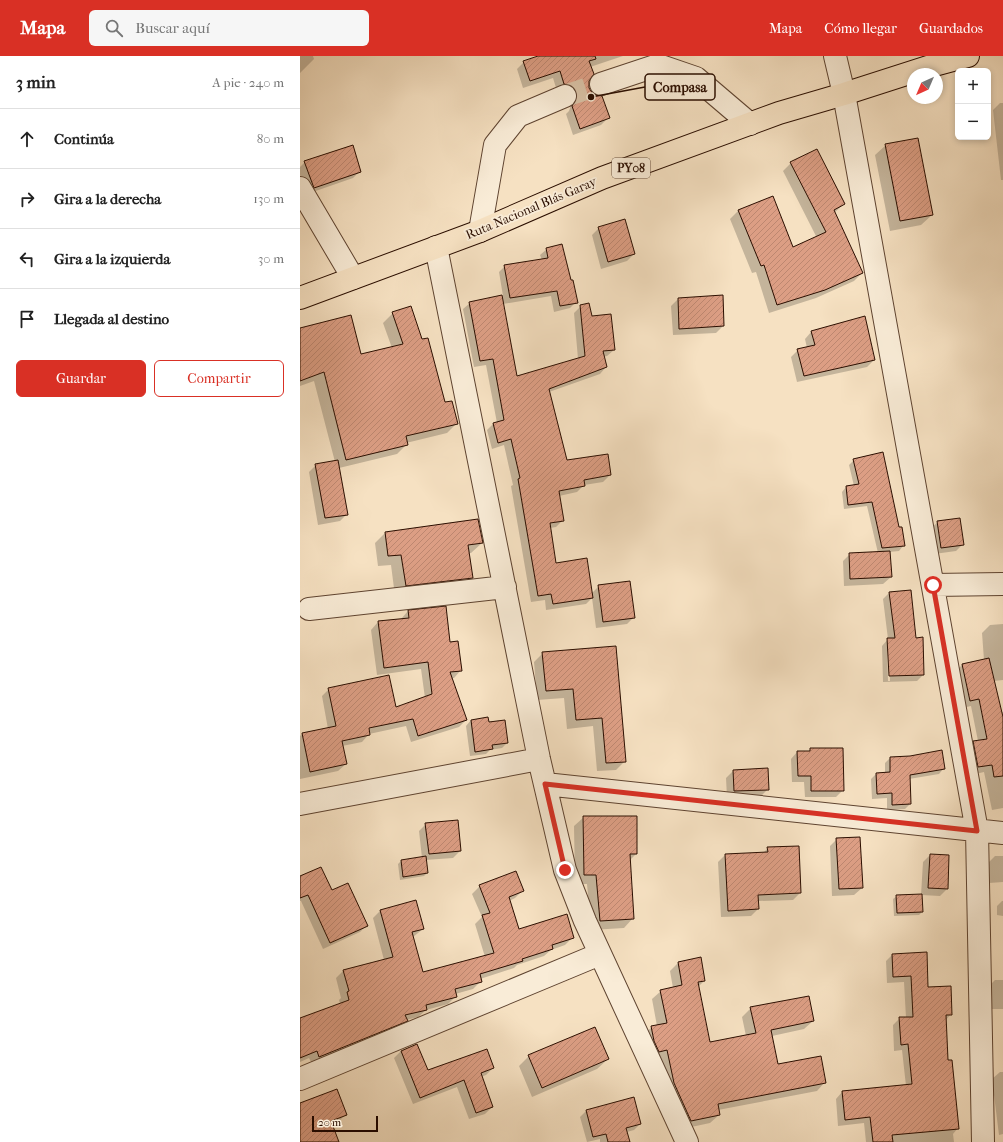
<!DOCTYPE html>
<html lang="es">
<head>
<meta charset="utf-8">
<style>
	body { margin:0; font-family:"IM FELL French Canon",serif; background:#f6f6f6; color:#222 }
	.controls { position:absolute; right:12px; top:12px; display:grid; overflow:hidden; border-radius:6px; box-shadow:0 2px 6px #0003 }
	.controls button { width:36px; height:36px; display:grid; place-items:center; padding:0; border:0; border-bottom:1px solid #e0e0e0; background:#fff; color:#222; font:20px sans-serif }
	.compass { position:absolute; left:607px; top:12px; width:36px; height:36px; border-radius:50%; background:#fff; box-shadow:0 2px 6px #0003; rotate:224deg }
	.scale { position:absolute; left:12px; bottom:10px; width:66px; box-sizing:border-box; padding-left:4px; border:2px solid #2b0e00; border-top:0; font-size:11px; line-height:14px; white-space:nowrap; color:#2b0e00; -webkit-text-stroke:3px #f9ecd7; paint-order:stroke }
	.stop { position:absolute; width:12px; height:12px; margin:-9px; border:3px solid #d93025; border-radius:50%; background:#fff }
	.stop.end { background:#d93025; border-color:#fff; box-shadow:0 1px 4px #0008 }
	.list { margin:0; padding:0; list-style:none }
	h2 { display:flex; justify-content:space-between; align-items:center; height:52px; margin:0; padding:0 16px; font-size:17px }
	h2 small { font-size:13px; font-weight:400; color:#767676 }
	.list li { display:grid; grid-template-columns:26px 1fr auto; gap:12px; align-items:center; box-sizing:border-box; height:60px; padding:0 16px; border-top:1px solid #e0e0e0 }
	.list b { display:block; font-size:15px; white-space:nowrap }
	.list em { font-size:13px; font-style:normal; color:#767676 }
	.actions { display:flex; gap:8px; padding:12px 16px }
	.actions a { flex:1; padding:9px 0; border:1px solid #d93025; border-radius:6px; text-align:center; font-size:14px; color:#d93025 }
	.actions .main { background:#d93025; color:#fff }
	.icon { flex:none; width:22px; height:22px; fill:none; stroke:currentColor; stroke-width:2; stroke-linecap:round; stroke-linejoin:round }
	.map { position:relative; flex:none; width:703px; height:1086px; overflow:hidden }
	header { display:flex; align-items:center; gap:24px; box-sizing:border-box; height:56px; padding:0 20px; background:#d93025; color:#fff }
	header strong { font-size:19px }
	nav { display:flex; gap:22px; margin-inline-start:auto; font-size:14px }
	.search { width:280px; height:36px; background:#f6f6f6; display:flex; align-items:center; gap:10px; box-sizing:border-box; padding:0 14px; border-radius:6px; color:#767676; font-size:15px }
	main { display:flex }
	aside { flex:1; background:#fff }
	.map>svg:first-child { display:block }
	.shadow { fill:#0003; fill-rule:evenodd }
	.building { fill:url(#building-hatch); stroke:#2b0e00 }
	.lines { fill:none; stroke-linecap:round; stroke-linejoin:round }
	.minor-tunnel { stroke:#d8c1a5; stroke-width:22; stroke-dasharray:22 11; stroke-linecap:butt }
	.minor-casing { stroke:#5e4330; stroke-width:24 }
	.highway-casing { stroke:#2b0e00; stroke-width:24 }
	.minor { stroke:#f9ecd7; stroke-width:22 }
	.highway { stroke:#f6e1c2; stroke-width:22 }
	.route { stroke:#d93025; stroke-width:5 }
	.labels { text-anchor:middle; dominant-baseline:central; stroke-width:3.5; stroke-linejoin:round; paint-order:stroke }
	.shield { fill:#f9ecd7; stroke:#695140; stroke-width:1 }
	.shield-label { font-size:12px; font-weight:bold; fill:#2b0e00 }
	.street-label { font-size:13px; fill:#2b0e00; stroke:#f9ecd7 }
	.leader { fill:none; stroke:#2b0e00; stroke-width:1.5 }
	.callout-dot { fill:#2b0e00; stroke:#f9ecd7; stroke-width:1.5 }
	.callout { fill:#f9ecd7; stroke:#2b0e00; stroke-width:1.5 }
	.callout-label { font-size:14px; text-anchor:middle; font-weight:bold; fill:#2b0e00 }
</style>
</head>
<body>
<header>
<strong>Mapa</strong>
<div class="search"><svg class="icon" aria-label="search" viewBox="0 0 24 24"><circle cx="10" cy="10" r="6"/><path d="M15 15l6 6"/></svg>Buscar aquí</div>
<nav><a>Mapa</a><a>Cómo llegar</a><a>Guardados</a></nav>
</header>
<main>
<aside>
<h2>3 min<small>A pie · 240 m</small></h2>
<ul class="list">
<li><svg class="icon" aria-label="ahead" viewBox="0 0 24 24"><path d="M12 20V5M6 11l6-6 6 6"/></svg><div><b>Continúa</b></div><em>80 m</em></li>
<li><svg class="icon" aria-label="right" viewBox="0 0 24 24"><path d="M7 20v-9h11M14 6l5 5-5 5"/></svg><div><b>Gira a la derecha</b></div><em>130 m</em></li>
<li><svg class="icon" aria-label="left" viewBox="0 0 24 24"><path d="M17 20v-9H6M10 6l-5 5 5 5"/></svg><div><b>Gira a la izquierda</b></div><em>30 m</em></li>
<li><svg class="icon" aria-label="arrive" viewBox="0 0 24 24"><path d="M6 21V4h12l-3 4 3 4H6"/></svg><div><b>Llegada al destino</b></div></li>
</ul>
<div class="actions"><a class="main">Guardar</a><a>Compartir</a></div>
</aside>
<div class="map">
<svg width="703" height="1086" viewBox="0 0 703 1086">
	<defs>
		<pattern id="building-hatch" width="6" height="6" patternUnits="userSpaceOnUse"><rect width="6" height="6" fill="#dc9e84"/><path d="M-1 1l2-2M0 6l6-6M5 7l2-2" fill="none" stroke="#bd8770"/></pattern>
	</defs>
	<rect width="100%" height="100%" fill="#f6e1c2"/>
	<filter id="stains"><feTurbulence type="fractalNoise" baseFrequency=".005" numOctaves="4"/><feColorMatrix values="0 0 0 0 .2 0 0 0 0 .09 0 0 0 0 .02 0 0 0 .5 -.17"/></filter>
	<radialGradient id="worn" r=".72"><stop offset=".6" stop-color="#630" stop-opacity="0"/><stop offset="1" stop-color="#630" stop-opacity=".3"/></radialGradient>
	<path class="shadow" d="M 0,0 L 13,0 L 14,3 L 0,17 Z
		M 241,0 L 323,0 L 290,11 L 288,25 L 288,33 L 308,62 L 301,69 L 273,79 L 266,58 L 269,55 L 271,49 L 257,35 L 253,22 L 223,32 L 217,13 L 224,6 Z
		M 700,47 L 703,47 L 703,124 L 701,124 L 693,54 Z
		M 586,89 L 632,159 L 621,169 L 590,175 L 575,99 Z
		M 5,106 L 60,115 L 53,122 L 7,138 L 0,119 L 0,111 Z
		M 491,107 L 544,148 L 534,157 L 562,217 L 554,225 L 516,242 L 469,257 L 456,216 L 452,217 L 430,163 L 438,155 L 493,193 L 517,182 L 483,115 Z
		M 299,172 L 334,198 L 327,205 L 301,213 L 292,179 Z
		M 247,193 L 276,246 L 270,252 L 254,256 L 251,240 L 203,248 L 216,322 L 278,303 L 274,257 L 281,250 L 292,261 L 314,294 L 307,300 L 303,301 L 306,311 L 300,318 L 249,336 L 266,405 L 310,419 L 303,426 L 284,429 L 277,436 L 259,440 L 263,464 L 256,471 L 250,472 L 255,508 L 292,537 L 299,530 L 334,561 L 327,568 L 296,572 L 292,542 L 286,548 L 246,554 L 245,544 L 231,546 L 211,430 L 213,429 L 204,389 L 192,393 L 187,374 L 193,368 L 197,367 L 186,309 L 174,311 L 163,253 L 170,247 L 203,240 L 199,216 L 205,210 L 242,204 L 240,199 Z
		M 422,240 L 423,270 L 416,277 L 373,279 L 371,250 L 378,243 Z
		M 93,257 L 156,368 L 147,377 L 106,387 L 107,388 L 97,398 L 39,412 L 47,458 L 40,465 L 18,469 L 9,416 L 16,409 L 35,406 L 14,325 L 0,330 L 0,290 L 61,300 L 92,292 L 83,267 Z
		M 512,275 L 574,304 L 567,311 L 497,326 L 491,301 L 498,294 L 507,292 L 505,283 Z
		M 554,404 L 603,490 L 599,495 L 589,496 L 591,521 L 583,528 L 544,530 L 543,505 L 550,498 L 578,497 L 567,450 L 544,453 L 542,436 L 546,431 L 554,430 L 549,409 Z
		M 638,466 L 663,488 L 656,495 L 634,498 L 630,473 Z
		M 85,477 L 182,487 L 171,497 L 168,497 L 172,522 L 162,532 L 95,540 L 91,509 L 78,510 L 75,487 Z
		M 589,537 L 615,583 L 623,619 L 617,625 L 583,626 L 582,590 L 588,583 L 583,543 ZM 587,588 L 589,588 L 590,625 L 588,625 Z
		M 108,555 L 150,587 L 161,614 L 154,622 L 151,622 L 166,664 L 159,671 L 111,686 L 106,670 L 69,678 L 62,686 L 42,690 L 46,708 L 38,715 L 0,723 L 0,680 L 2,678 L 28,673 L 22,640 L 29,633 L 95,652 L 125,642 L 121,613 L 77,619 L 71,574 L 78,566 L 101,563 Z
		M 703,568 L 703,624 L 694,625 L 701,656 L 703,656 L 703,752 L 692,754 L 684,716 L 671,719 L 666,694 L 674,686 L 678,685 L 671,650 L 662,652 L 654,617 L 662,609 L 684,604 L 682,577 L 690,569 Z
		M 315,592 L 325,705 L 316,714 L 297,715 L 293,670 L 267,673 L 264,642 L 237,644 L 234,606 L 243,597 Z
		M 171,664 L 188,667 L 207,687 L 202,692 L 190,694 L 186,698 L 170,700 L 166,670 Z
		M 511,693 L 543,734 L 536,741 L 505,741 L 504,726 L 492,726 L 491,703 L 497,696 L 508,696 Z
		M 590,702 L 644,712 L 639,718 L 609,723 L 610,748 L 605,753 L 587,754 L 587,742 L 572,743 L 571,723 L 576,718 L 585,717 L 585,707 Z
		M 433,715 L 468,733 L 461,740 L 427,742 L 426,722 Z
		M 284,761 L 336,761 L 336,798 L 329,805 L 333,862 L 324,872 L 291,874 L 287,828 L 275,828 L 274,770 Z
		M 126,768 L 160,795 L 153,802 L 125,804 L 127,817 L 124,820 L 100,824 L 98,808 L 101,805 L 122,802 L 119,775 Z
		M 537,783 L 562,832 L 554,839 L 532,840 L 530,790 Z
		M 468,792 L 500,837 L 493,844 L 458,845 L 458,853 L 451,860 L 421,861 L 418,806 L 425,799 L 463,797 Z
		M 630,799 L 648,800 L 647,833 L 640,840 L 621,839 L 622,856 L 619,859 L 594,860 L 593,843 L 597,840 L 621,839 L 623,806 Z
		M 695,800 L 703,800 L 703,826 L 689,827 L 688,807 Z
		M 0,821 L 32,835 L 66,870 L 60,876 L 23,893 L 1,845 L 0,845 Z
		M 180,830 L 223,834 L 215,842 L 209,845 L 219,874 L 273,881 L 265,889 L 251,894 L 244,900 L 217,909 L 214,912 L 180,923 L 181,925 L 173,933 L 155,938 L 156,940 L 148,948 L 126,954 L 118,961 L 106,964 L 99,972 L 12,1008 L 9,1002 L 0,1006 L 0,963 L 40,948 L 39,944 L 41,942 L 36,922 L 44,914 L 84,904 L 73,862 L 81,854 L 123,873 L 113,881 L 122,917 L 185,901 L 175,868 L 182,861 L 172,838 Z
		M 702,845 L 703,845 L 703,860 L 697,859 L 697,850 Z
		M 592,899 L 628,932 L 651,958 L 645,965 L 647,1005 L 658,1072 L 653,1078 L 654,1086 L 566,1086 L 564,1067 L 538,1070 L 536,1043 L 542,1036 L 606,1030 L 602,994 L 594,995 L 593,969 L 600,962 L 606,962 L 604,926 L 587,927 L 586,905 Z
		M 378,907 L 404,925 L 398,931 L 409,987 L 446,980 L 442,961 L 451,952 L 513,965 L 504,973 L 472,980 L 478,1010 L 525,1026 L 517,1035 L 418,1054 L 419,1059 L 410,1067 L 382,1073 L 343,979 L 352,971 L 357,970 L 352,943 L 361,935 L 373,932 L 370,915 Z
		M 695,924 L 703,924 L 703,953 L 688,953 L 688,931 Z
		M 116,989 L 127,1015 L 193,1012 L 186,1019 L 181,1021 L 192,1051 L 185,1058 L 169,1063 L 157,1031 L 113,1048 L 94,1002 L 101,995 Z
		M 229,1000 L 308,1003 L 297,1013 L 232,1041 L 219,1010 Z
		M 700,1016 L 703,1016 L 703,1078 L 699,1079 L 692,1023 Z
		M 0,1048 L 45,1059 L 38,1066 L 31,1068 L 38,1086 L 0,1086 Z
		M 286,1055 L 340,1068 L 334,1074 L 327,1076 L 329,1086 L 300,1086 L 300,1083 L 287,1086 L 280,1061 Z"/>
	<path class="building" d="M 238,0 L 295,0 L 296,3 L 289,5 L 294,18 L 289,25 L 289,32 L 293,38 L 302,40 L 310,62 L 280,73 L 272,50 L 275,47 L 277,42 L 277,35 L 272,30 L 264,28 L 260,15 L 230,25 L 223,5 Z
		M 618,82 L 633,159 L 600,165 L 585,88 Z
		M 53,89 L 61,116 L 14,132 L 4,105 Z
		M 517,93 L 545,148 L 534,154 L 563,217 L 525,234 L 477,249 L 464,209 L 461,210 L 438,154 L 473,140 L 493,191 L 526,176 L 490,106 Z
		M 325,163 L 335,198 L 308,206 L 298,171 Z
		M 262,188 L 271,224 L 273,224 L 278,247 L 260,250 L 257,235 L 210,242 L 204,209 L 248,202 L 246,192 Z
		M 202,239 L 217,320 L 285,300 L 280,249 L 289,247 L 292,260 L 311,258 L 315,294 L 303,295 L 307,311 L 249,333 L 267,404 L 308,398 L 311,419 L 284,424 L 285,430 L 259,435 L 264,465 L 250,467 L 256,507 L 287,502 L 293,542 L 253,548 L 251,538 L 238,540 L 218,423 L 220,422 L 211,383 L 198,387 L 193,367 L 204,364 L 193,303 L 180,305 L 169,246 Z
		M 423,239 L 424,270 L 379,273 L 378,242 Z
		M 111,250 L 122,283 L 128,282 L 145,346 L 152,345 L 158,368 L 106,380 L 108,389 L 46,404 L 24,316 L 0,325 L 0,272 L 51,259 L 61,298 L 103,288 L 92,256 Z
		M 565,260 L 575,304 L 504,320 L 497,293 L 515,289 L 511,275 Z
		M 583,396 L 599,471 L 602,471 L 605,490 L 582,492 L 572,446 L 548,449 L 546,430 L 559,428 L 553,403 Z
		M 38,404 L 48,459 L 25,462 L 15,408 Z
		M 660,462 L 664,489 L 641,492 L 637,465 Z
		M 178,463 L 183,487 L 168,489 L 173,522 L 106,530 L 101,499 L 88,500 L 85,476 Z
		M 590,495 L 592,521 L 550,523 L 549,497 Z
		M 330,525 L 335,562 L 303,566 L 298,529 Z
		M 611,534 L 616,582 L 623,581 L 624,619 L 589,620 L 587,582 L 595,582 L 589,536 Z
		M 146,550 L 150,586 L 158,585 L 162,615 L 150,616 L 167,664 L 118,680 L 113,663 L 69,672 L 70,679 L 42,685 L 47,708 L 10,716 L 2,677 L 36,670 L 28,632 L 89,619 L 96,651 L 132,638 L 128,606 L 84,612 L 78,565 L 109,562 L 108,554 Z
		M 316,590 L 326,706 L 306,707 L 302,662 L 276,664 L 273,633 L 246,635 L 242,596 Z
		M 689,602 L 703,661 L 703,720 L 694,721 L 692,709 L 678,711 L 673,685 L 687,683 L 679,643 L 670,645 L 662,608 Z
		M 188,661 L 189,666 L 205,664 L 208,687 L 192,689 L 193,693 L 175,696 L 171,664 Z
		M 510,692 L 543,692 L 544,735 L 511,735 L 511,720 L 498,720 L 497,695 L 510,695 Z
		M 642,694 L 645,713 L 610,719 L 611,748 L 592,749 L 592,737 L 577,738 L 576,717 L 590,716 L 590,701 L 610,700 Z
		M 468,712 L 469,734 L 434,735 L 433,714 Z
		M 283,760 L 337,760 L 337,798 L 330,798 L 334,863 L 300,865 L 296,819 L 284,819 Z
		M 158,764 L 161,795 L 129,798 L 125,767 Z
		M 560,781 L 563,832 L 539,833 L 536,782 Z
		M 499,790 L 501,837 L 458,839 L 459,853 L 428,855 L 425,798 L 468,796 L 467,791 Z
		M 630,798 L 649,799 L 648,833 L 628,832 Z
		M 126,800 L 128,817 L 103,821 L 101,804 Z
		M 21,811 L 32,834 L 48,827 L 68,870 L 30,887 L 8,839 L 0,842 L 0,820 Z
		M 216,815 L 224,835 L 209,841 L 219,873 L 267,858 L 274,882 L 252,889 L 253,893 L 222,903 L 223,905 L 180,918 L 182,926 L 155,933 L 157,941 L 126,949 L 127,954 L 105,959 L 108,965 L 19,1001 L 17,995 L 0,1002 L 0,962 L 49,944 L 47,936 L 49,935 L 43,914 L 93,901 L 80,854 L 116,844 L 124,873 L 112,876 L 123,916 L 194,897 L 182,859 L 190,857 L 179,829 Z
		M 622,838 L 623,856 L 597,857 L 596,839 Z
		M 627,896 L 628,931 L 651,930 L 652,959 L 646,959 L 648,1004 L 652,1004 L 659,1073 L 592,1079 L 593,1086 L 573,1086 L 570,1061 L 545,1064 L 542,1035 L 612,1028 L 608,988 L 601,989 L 599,961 L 613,961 L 611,920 L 593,921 L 592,898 Z
		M 401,901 L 405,925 L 398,926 L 410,986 L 456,977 L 450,951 L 509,940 L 514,965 L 471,974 L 478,1008 L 521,1000 L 526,1027 L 418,1048 L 420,1059 L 391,1065 L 374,1027 L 367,994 L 359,996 L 354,985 L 351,970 L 367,967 L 360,934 L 382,929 L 378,906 Z
		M 295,971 L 309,1003 L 242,1032 L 228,999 Z
		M 117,988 L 128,1014 L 187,993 L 194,1012 L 181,1017 L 193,1051 L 176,1057 L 164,1024 L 120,1042 L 101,995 Z
		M 37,1033 L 47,1059 L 31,1065 L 39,1086 L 0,1086 L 0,1047 Z
		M 334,1041 L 341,1068 L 326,1072 L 330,1086 L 308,1086 L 306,1078 L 293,1081 L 286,1054 Z"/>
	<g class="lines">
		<path class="minor-tunnel" d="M 265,40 L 301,28"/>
		<g class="minor-casing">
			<path id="minor" d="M 535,0 L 544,38 L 677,775 L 683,1086
				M 301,28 L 358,9 L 396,22 L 450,68
				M 0,132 L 53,222
				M 180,175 L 195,89 L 218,60 L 265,40
				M 136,191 L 239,703 L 265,814 L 285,865 L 387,1086
				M 633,529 L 703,528
				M 9,553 L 205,531
				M 245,728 L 703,777
				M 0,748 L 239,703
				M 0,1023 L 300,898"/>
		</g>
		<g class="highway-casing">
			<path id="highway" d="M 0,242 L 180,175 L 302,122 L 479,57 L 544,38 L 631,10 L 668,0"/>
		</g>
		<use href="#minor" class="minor"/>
		<use href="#highway" class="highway"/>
	</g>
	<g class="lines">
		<path class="route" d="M 265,814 L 245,728 L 677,775 L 633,529"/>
	</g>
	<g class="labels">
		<rect class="shield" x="312" y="102" width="38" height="20" rx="3"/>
		<g class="shield-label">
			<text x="331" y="112">PY08</text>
		</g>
		<g class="street-label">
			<text transform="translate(231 152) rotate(-23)">Ruta Nacional Blás Garay</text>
		</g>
	</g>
	<path class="leader" d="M291 41L345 31"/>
	<circle class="callout-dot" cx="291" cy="41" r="4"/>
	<rect class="callout" x="345" y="18" width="70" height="26" rx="4"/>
	<g class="callout-label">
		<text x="380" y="36">Compasa</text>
	</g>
	<rect width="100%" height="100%" filter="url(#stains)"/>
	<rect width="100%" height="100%" fill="url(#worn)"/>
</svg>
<div class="controls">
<button>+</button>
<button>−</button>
</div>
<svg class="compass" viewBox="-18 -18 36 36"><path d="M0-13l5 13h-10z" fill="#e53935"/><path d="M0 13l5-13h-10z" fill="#767676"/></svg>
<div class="scale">20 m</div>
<div class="stop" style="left:633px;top:529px"></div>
<div class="stop end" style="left:265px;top:814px"></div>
</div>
</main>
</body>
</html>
